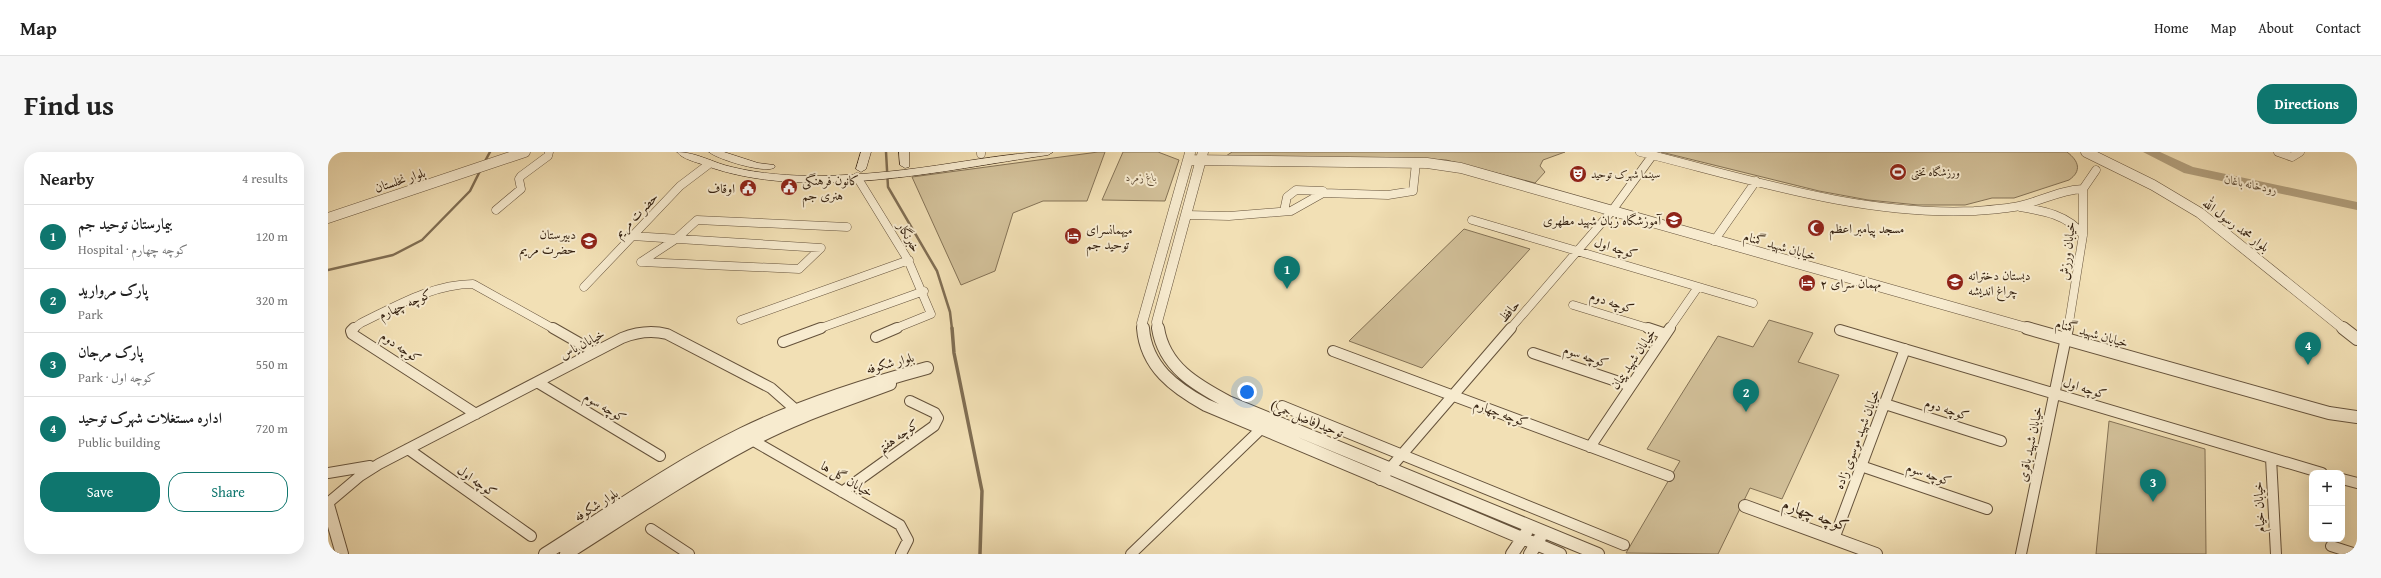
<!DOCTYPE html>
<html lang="en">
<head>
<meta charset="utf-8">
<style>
	body { margin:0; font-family:"Gentium Book Plus",Amiri,serif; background:#f6f6f6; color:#222 }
	.controls { position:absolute; right:12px; bottom:12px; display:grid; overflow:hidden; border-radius:8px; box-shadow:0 4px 16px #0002 }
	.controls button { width:36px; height:36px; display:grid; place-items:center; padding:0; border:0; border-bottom:1px solid #e0e0e0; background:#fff; color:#222; font:20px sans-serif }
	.you { position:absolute; left:919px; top:240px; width:14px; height:14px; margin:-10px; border:3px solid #fff; border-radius:50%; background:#1a73e8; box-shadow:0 0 0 6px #1a73e833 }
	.badge { display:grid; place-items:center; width:26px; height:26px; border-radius:50%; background:#0f766e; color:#fff; font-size:13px; font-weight:700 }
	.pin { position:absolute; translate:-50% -33px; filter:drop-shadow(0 1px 2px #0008) }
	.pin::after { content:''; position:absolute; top:21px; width:14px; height:12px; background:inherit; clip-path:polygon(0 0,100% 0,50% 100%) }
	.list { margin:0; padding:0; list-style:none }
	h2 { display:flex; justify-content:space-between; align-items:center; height:52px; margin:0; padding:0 16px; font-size:17px }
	h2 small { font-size:13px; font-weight:400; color:#767676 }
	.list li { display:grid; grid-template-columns:26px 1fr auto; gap:12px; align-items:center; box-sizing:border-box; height:64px; padding:0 16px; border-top:1px solid #e0e0e0 }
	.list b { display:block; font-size:15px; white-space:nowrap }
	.list p { margin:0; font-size:13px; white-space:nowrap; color:#767676 }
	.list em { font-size:13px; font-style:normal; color:#767676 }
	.actions { display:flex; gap:8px; padding:12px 16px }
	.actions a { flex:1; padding:9px 0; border:1px solid #0f766e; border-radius:16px; text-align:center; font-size:14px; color:#0f766e }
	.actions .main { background:#0f766e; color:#fff }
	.map { position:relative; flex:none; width:2029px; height:402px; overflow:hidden; border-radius:16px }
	header { display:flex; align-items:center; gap:24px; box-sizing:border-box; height:56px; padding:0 20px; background:#fff; border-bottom:1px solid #e0e0e0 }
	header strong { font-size:19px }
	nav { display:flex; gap:22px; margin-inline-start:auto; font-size:14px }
	.intro { display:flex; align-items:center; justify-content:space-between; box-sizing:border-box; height:96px; padding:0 24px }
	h1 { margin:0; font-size:28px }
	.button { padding:10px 18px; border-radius:16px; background:#0f766e; color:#fff; font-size:14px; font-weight:700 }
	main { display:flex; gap:24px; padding:0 24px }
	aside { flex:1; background:#fff; border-radius:16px; box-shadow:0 4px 16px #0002 }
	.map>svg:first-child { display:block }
	.green { fill:#d2c099; stroke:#847256 }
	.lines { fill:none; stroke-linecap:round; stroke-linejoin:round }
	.stream-far1 { stroke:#806e53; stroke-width:2.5 }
	.stream { stroke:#806e53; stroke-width:3.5 }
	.river { fill:#b2a07e; fill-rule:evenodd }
	.minor-far1-casing { stroke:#65523b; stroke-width:9 }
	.minor-casing { stroke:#65523b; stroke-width:12 }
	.tertiary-far1-casing { stroke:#65523b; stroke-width:11 }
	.tertiary-casing { stroke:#65523b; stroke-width:14 }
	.secondary-casing { stroke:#362312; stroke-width:1 }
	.minor-far1 { stroke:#f7ebcf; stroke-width:8 }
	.minor { stroke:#f7ebcf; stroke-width:10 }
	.tertiary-far1 { stroke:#f7ebcf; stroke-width:10 }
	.tertiary { stroke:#f7ebcf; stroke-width:12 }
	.secondary { fill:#f7ebcf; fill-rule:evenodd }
	.labels { text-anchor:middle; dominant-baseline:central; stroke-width:4; stroke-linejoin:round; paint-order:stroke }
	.far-poi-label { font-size:11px; fill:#362312; stroke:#f7ebcf; text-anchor:start }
	.far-park-label { font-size:11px; font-style:italic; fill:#5d4a34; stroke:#f7ebcf }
	.far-water-label { font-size:12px; font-style:italic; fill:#614f38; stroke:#f7ebcf }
	.street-label { font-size:13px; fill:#362312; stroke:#f7ebcf }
	.poi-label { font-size:13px; fill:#362312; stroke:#f7ebcf; text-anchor:start }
	.near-street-label { font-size:16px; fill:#362312; stroke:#f7ebcf }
</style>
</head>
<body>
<header>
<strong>Map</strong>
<nav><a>Home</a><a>Map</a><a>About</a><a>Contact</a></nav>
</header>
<div class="intro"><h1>Find us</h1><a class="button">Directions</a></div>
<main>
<aside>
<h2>Nearby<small>4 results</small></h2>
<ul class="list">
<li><span class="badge">1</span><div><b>بیمارستان توحید جم</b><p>Hospital · کوچه چهارم</p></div><em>120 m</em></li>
<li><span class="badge">2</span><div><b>پارک مروارید</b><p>Park</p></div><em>320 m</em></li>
<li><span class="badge">3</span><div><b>پارک مرجان</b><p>Park · کوچه اول</p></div><em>550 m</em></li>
<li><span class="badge">4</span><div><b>اداره مستغلات شهرک توحید</b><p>Public building</p></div><em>720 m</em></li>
</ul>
<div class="actions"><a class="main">Save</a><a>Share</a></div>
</aside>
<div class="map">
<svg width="2029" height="402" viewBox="0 0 2029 402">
	<rect width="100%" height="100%" fill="#f2e0b5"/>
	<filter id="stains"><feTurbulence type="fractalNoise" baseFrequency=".005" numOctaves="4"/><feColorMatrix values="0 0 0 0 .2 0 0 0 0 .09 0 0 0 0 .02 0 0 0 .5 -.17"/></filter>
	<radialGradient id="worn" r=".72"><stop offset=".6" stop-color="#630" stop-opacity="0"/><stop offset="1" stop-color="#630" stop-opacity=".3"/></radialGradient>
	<path class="green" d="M 770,0 L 777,0 L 759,49 L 715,49 L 685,61 L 667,119 L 633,133 L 584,25 Z
		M 795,0 L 830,0 L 851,8 L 837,49 L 774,48 Z
		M 904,0 L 1237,0 L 1215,8 L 1212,14 L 1217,20 L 1207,31 L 1118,8 L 898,4 Z
		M 1333,0 L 1739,0 C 1751,9 1754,19 1741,28 L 1686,46 L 1664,46 L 1637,53 L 1590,53 L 1540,48 L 1491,39 Z
		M 1136,77 L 1202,97 L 1094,216 L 1021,189 Z
		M 1441,168 L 1485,181 L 1470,210 L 1511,223 L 1454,347 L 1422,336 L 1390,402 L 1298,401 L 1352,309 L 1319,297 L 1390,184 L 1425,195 Z
		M 1781,269 L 1877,297 L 1878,402 L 1768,402 Z"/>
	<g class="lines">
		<path class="stream-far1" d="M 558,0 L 560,35 L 609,119 L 622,160 L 624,177
			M 156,11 L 162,0
			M 0,118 L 65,103 L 94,88 L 142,39 L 153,17"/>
		<path class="stream" d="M 624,176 L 626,201 L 654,339 L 652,402"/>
		<path class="river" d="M 1815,0 L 1832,0 L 1865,15 L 2029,50 L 2029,58 L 1856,21 Z"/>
		<g class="minor-far1-casing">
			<path id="minor-far1" d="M 653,0 L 653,2
				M 1312,0 C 1421,27 1532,64 1646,59 C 1660,58 1677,57 1691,54 C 1713,49 1732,38 1755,37
				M 1950,0 L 1964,5 L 1972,0
				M 529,25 L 580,108 L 603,162 L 566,177
				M 1692,55 C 1716,59 1740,63 1755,83
				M 168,58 L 193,37 L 191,27 L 193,24 L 220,4 L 221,0
				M 956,59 L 959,45 L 968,38 L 995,39
				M 859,63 L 901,64 L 963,59 L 995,41 L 1060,43 L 1085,39 L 1088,11
				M 1144,68 L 1425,151
				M 304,84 L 493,96 L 471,117 L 313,110
				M 1386,89 L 1428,29
				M 313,110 L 348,87 L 369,68 L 519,75
				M 256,135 L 352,34 L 381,12
				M 1245,153 L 1323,177
				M 413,168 L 581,108
				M 25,177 L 33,171 C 68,154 105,132 145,132 L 226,177
				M 490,177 L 596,139
				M 1182,177 L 1283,60 L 1324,4
				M 1341,177 L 1370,135
				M 1740,177 L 1755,83 L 1755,37 L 1768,18"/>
		</g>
		<g class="minor-casing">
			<path id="minor" d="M 26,176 L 23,179 L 24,182 L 148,262
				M 225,176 L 267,200
				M 1320,176 L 1338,182
				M 1512,178 L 1994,321
				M 548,185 L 569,176
				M 455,190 L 493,176
				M 1005,199 L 1341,324
				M 1205,201 L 1303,234
				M 209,230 L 332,304
				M 1557,252 L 1673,289
				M 954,254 L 1296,393
				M 424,288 L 572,373 L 580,388 L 573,402
				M 1262,295 L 1342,176
				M 80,297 L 203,384
				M 1943,306 L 1948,402
				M 1533,314 L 1659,357
				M 0,321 L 42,314
				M 2014,327 L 2029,331
				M 1052,328 L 1183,176
				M 514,340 L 606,274 L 610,266 L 607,261 L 582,249
				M 0,351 L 32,324 L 51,312 L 294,186 C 309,180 323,178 339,182 L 443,236 L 468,258
				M 323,377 L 361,402
				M 1506,387 L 1577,197
				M 2003,394 L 2028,402
				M 803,402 L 933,277
				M 1693,402 L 1740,176"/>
		</g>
		<g class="tertiary-far1-casing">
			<path id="tertiary-far1" d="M 1758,0 L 1825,33 L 1872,61 L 2016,177
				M 860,8 L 1099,11 L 1133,16 L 1702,177
				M 0,66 L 197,0
				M 815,177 L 814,171 L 862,1
				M 830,177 L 829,170 L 875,0"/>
		</g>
		<g class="tertiary-casing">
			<path id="tertiary" d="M 815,176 C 818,215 847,236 878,253 L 1232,402
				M 830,176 C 836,215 868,233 900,250 L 1270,402
				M 1699,176 L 2001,261 L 2029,265
				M 2015,176 L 2029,187
				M 0,353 L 14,402
				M 1417,354 L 1548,402
				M 217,402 C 282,361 345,316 414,282 C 473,253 536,233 599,216
				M 238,402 C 298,364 357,324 419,291 C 464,266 514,250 562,232
				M 1184,402 L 1198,381
				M 1202,402 L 1212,386"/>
		</g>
		<g class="secondary-casing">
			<path id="secondary" d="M 349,0 C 369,0 385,11 404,15 C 432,22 463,24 492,24 C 537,23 581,18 625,11 C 659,6 691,0 725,0 L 720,3 C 616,18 477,51 376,13 C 368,10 354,7 349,0 Z
				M 381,0 L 396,0 L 430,11 L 446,13 L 447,15 C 440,23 388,7 381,0 Z
				M 533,0 L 543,0 L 538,17 L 533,20 L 528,17 Z
				M 571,0 L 581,0 L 581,15 L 577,16 L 572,13 Z"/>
		</g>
		<use href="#minor-far1" class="minor-far1"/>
		<use href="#minor" class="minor"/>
		<use href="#tertiary-far1" class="tertiary-far1"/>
		<use href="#tertiary" class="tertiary"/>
		<use href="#secondary" class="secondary"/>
	</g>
	<defs>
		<g id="stadium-disc" transform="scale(0.9)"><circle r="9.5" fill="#8f2418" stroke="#f7ebcf"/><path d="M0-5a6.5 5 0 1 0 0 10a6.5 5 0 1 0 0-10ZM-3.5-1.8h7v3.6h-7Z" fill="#fff"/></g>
		<g id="theatre-disc" transform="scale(0.9)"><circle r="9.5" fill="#8f2418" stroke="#f7ebcf"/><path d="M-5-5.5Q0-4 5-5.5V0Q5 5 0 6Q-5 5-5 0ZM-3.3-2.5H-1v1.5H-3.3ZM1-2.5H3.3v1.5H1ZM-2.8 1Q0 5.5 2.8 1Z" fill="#fff"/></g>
		<g id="civic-disc" transform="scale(0.9)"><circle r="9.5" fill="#8f2418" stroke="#f7ebcf"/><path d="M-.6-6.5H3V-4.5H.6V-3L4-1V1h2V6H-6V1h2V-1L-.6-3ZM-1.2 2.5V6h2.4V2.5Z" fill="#fff"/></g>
		<g id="school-disc" transform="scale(0.9)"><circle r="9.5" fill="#8f2418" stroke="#f7ebcf"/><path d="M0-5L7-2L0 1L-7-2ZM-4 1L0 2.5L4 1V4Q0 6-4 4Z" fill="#fff"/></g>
		<g id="mosque-disc" transform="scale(0.9)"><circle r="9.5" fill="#8f2418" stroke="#f7ebcf"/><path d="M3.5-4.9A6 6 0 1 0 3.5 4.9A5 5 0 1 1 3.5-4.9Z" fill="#fff"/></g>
		<g id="hotel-disc" transform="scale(0.9)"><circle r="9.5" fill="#8f2418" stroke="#f7ebcf"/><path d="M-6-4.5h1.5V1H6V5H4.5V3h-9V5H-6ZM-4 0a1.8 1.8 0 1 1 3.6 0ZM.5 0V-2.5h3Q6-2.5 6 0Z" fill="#fff"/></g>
	</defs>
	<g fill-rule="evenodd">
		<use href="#stadium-disc" x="1570" y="20"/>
		<use href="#theatre-disc" x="1250" y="22"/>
		<use href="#civic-disc" x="461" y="35"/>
		<use href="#civic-disc" x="420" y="36"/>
		<use href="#school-disc" x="1346" y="68"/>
		<use href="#mosque-disc" x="1488" y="76"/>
		<use href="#hotel-disc" x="745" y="84"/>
		<use href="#school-disc" x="261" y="89"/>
		<use href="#school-disc" x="1627" y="130"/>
		<use href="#hotel-disc" x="1479" y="131"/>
	</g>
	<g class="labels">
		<g class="far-poi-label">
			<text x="1583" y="20">ورزشگاه تختی</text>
			<text x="1263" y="22">سینما شهرک توحید</text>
		</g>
		<g class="far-park-label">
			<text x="813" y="25">باغ زمرد</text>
		</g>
		<g class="far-water-label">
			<text transform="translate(1923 32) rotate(12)">رودخانه باغان</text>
		</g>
		<g class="street-label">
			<text transform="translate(72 28) rotate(-18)">بلوار نخلستان</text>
			<text transform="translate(308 63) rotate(-46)">حضرت مریم</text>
			<text transform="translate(1908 73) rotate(37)">بلوار محمد رسول الله</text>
			<text transform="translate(581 85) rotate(59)">خبرنگار</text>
			<text transform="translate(1452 94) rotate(16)">خیابان شهید گمنام</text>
			<text transform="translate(1288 96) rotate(17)">کوچه اول</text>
			<text transform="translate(1739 99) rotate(-83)">خیابان ورزش</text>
			<text transform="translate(1284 150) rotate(18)">کوچه دوم</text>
			<text transform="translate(77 152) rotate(-24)">کوچه چهارم</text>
			<text transform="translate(1181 159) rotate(-49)">حافظ</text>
			<text transform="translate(1764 181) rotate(16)">خیابان شهید گمنام</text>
			<text transform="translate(254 192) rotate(-28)">خیابان یاس</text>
			<text transform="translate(73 195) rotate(34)">کوچه دوم</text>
			<text transform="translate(1258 204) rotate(19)">کوچه سوم</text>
			<text transform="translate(1305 207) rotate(-56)">خیابان شهید پیمان</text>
			<text transform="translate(562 211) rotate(-15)">بلوار شکوفه</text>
			<text transform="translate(1757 236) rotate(17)">کوچه اول</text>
			<text transform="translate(277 255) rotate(31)">کوچه سوم</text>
			<text transform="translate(1619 257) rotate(18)">کوچه دوم</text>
			<text transform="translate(1173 261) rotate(20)">کوچه چهارم</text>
			<text transform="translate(979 267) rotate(22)">توحید(فاضل جمی)</text>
			<text transform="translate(570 284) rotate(-36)">کوچه هفتم</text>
			<text transform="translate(1529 287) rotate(-69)">خیابان شهید موسوی زاده</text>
			<text transform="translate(1702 292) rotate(-78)">خیابان شهید باقری</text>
			<text transform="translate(1601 322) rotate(19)">کوچه سوم</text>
			<text transform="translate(519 327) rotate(30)">خیابان گل ها</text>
			<text transform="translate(149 329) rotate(35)">کوچه اول</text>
			<text transform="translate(268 353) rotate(-32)">بلوار شکوفه</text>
			<text transform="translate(1931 355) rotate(-93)">خیابان خیام</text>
		</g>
		<g class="poi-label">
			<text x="474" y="28">کانون فرهنگی<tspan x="474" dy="15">هنری جم</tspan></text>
			<text x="407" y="36" text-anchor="end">اوقاف</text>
			<text x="1333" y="68" text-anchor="end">آموزشگاه زبان شهید مطهری</text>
			<text x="1501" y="76">مسجد پیامبر اعظم</text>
			<text x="758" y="77">میهمانسرای<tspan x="758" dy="15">توحید جم</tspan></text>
			<text x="248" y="82" text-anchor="end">دبیرستان<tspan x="248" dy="15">حضرت مریم</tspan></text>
			<text x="1640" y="123">دبستان دخترانه<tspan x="1640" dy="15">چراغ اندیشه</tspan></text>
			<text x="1492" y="131">مهمان سرای ۲</text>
		</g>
		<g class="near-street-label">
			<text transform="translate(1488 362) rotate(20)">کوچه چهارم</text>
		</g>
	</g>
	<rect width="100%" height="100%" filter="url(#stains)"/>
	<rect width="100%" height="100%" fill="url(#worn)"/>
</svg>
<div class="controls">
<button>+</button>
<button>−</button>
</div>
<div class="you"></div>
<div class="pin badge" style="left:959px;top:137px">1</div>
<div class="pin badge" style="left:1418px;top:260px">2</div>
<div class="pin badge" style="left:1825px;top:350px">3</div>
<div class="pin badge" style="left:1980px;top:213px">4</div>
</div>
</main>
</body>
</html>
